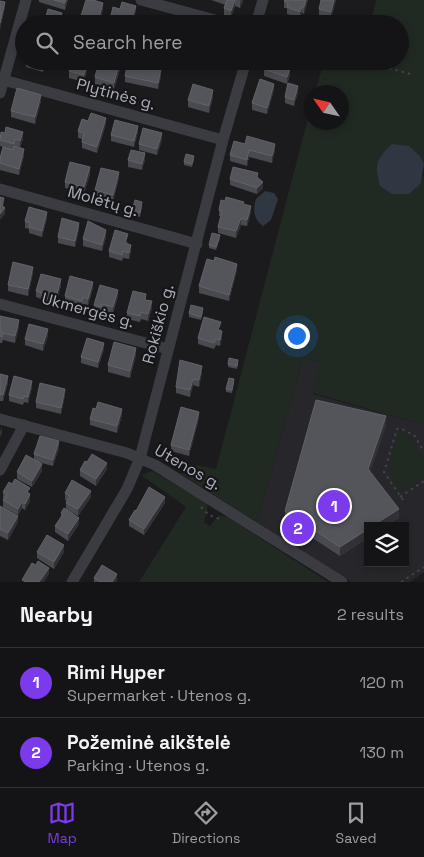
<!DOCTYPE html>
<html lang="en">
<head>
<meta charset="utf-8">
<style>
	body { margin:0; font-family:"Space Grotesk",sans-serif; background:#1d1d1f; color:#f1f3f6 }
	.controls { position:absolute; right:15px; bottom:15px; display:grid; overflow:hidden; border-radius:0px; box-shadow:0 2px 8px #0003 }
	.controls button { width:45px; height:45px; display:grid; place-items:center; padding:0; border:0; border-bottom:1px solid #333335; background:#141416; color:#f1f3f6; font:25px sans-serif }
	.compass { position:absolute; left:304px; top:85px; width:45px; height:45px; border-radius:50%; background:#141416; box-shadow:0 2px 8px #0003; rotate:304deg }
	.you { position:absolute; left:296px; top:335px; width:18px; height:18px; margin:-12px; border:4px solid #fff; border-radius:50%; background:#1a73e8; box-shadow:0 0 0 8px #1a73e833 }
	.badge { display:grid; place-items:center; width:32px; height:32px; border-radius:50%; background:#7c3aed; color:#fff; font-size:16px; font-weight:700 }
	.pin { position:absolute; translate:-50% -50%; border:2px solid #fff; box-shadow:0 1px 5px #0006 }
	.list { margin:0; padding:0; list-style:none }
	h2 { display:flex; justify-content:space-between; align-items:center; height:65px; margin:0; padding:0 20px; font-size:21px }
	h2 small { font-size:16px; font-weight:400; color:#9d9ea1 }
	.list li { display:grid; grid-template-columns:32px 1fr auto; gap:15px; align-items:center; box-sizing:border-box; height:70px; padding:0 20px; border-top:1px solid #333335 }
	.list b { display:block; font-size:19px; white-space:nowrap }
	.list p { margin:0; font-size:16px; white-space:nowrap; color:#9d9ea1 }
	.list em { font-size:16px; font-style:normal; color:#9d9ea1 }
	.icon { flex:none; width:28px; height:28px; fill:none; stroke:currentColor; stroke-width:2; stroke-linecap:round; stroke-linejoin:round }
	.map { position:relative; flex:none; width:424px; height:582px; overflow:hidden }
	.search { position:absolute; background:#141416; box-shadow:0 2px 8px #0003; left:15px; right:15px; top:15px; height:55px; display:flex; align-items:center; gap:12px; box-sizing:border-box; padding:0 18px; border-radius:28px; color:#9d9ea1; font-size:19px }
	.sheet { height:205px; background:#141416 }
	nav { display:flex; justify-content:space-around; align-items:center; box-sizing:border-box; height:70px; border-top:1px solid #333335; background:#141416; font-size:14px; color:#9d9ea1 }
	nav a { display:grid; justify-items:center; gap:2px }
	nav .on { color:#7c3aed }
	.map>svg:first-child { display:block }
	.built { fill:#27262a; fill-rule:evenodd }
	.green { fill:#202922 }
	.water { fill:#2f3842 }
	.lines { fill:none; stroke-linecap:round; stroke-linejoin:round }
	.path { stroke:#414349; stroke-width:2; stroke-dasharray:2.5 4; stroke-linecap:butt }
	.minor { stroke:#3b3c42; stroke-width:11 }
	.wall { fill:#494a4f }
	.shaded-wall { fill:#323236 }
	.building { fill:#54555b; stroke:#62636a }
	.labels { text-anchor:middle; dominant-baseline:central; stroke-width:4.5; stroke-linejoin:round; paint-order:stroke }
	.street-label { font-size:16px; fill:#acb0bd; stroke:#161518 }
</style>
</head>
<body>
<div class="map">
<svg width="424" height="582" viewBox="0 0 424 582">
	<rect width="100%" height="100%" fill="#1b1a1d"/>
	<path class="built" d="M 303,358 L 321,362 L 313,394 L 424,425 L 424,572 L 410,582 L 351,582 L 257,522 ZM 368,526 L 405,526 L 405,563 L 368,563 Z"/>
	<path class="green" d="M 376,0 L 424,0 L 424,164 L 420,156 L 421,183 L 424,174 L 424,425 L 313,393 L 320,362 L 303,358 L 257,522 L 181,474 L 186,463 L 216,469 L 311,107 L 312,122 L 342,122 L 342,92 L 315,92 L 324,61 L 400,61 L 400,24 L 370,24 Z
		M 401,430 L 412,437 L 420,454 L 424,457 L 424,479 L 402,491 L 398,488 L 388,469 L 399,431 Z
		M 152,471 L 207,503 L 208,508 L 204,522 L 210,526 L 219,515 L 228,517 L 328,582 L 139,582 L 186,507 L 141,475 Z"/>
	<path class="water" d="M 392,144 L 409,146 L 420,156 L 424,164 L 421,183 L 409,194 L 392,194 L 380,186 C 374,165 376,159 392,144 Z
		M 265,191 L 274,193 L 278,199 L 271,220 L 263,226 C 253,219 253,209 256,199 Z"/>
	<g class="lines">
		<path class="path" d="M 364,61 L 414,75
			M 400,497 L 424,481
			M 403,500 L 384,472 L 397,429 L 400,428 L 415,436 L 424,452
			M 201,507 L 209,515 L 222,520
			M 401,582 L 424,567"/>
		<path class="minor" d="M 141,0 L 230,24
			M 256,24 L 263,0
			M 0,79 L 223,140
			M 0,93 L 26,0
			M 0,189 L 197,244
			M 0,304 L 168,349
			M 0,419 L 127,453 L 155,465 L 342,582
			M 0,470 L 24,425
			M 72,582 L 127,489 L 140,458 L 223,140 L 246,61"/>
	</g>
	<path class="wall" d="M 39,0 L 68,0 L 65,10 L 39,2 Z
		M 211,0 L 243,0 L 243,1 L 240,8 L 235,6 L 231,17 L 224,15 L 224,8 L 226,5 Z
		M 308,0 L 304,14 L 302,13 L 300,18 L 287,14 L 287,8 L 284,8 L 284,1 Z
		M 336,0 L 331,18 L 319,15 L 319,9 Z
		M 103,9 L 99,24 L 87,24 L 81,22 L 81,16 Z
		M 26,61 L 46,61 L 43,72 L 26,67 Z
		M 89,61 L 84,82 L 69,78 L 69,71 Z
		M 121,61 L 121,66 L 114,89 L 95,84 L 95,77 Z
		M 266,61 L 291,61 L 289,68 L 290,75 L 287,84 L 264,76 L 264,69 Z
		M 125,76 L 161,76 L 158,89 L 125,82 Z
		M 274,90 L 267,114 L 252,110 L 252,103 Z
		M 298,92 L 294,106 L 285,103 L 285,97 Z
		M 213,97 L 209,113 L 188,107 L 188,100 Z
		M 41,101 L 35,124 L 11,117 L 11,111 Z
		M 88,121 L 106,124 L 97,153 L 82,148 L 82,139 L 78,138 L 78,131 Z
		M 138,132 L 134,147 L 111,141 L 111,135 Z
		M 0,135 L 23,139 L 20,147 L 15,146 L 14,147 L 24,156 L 19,175 L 0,170 L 0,158 L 3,147 L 0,146 Z
		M 162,140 L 157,155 L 139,150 L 139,144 Z
		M 245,144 L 275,150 L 272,163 L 249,157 L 247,166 L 230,161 L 230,155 Z
		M 194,159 L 192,167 L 184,165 L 184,162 Z
		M 128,160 L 145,160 L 142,170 L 128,167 Z
		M 90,174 L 84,193 L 65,188 L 65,182 Z
		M 119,178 L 113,201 L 95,197 L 95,190 Z
		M 258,178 L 263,188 L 257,194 L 230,185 L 230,179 Z
		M 244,204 L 251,212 L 247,226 L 241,225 L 236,238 L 218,233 L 218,227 L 221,216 L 219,216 L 219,210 Z
		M 142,206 L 140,217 L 132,215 L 132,211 Z
		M 47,218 L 42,237 L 29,233 L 29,229 L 25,228 L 25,221 Z
		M 79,229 L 75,247 L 58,243 L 58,237 Z
		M 106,237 L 102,251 L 83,246 L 83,239 Z
		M 220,238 L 216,250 L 209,248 L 209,245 Z
		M 128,241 L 127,243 L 131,251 L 129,259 L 123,258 L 122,261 L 109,257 L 109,251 Z
		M 237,270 L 229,301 L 199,293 L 199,286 Z
		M 33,273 L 28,296 L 8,291 L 8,285 Z
		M 61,286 L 56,303 L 51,302 L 50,305 L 41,303 L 41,299 L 36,297 L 36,291 Z
		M 93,288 L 88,305 L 83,304 L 82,307 L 65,302 L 65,296 Z
		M 118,296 L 113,313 L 102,310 L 101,313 L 94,311 L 94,305 Z
		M 146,300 L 152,308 L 148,321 L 141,319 L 140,322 L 127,319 L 127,313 Z
		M 203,312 L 201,320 L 189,317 L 189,313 Z
		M 0,316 L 19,327 L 15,343 L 3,340 L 2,343 L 0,343 Z
		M 221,329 L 220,330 L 222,337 L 220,346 L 216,345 L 214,349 L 198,344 L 198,338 Z
		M 48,335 L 43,351 L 25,345 L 25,339 Z
		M 104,349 L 98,368 L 81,363 L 81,357 Z
		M 136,355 L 130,378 L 108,372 L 108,365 Z
		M 238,363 L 237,369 L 228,367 L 228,364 Z
		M 202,372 L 199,387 L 193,385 L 190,397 L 176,393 L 176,387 Z
		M 0,374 L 8,383 L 3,401 L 0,401 Z
		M 234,382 L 232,393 L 226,392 L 226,389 Z
		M 32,387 L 28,403 L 24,402 L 23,405 L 9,401 L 9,395 Z
		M 65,395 L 61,414 L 36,408 L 36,402 Z
		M 122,415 L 117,433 L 90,425 L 90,419 Z
		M 199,418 L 189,456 L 171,451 L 171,445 Z
		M 386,425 L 370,472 L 399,518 L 340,556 L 285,520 L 285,511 Z
		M 59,448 L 53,466 L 38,462 L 42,471 L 32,487 L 17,479 L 17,472 L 34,460 L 34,454 Z
		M 107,469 L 96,486 L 80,476 L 80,470 Z
		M 3,492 L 30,494 L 30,501 L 25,510 L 22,508 L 18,515 L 3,507 L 3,500 L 4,498 L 3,498 Z
		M 65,493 L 91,497 L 78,516 L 66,509 L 66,503 L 67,501 L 65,500 Z
		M 165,503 L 144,535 L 129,526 L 129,520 L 136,511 Z
		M 0,506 L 18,522 L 8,540 L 0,536 Z
		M 61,513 L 79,524 L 68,541 L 55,532 L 55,526 L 61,518 Z
		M 37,552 L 64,552 L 54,569 L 37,558 Z
		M 94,578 L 117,580 L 116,582 L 94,582 Z"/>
	<path class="shaded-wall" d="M 66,0 L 68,0 L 65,10 L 65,3 Z
		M 235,0 L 235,6 L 231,17 L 231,11 Z
		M 241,0 L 243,0 L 240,8 L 240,2 Z
		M 306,0 L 308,0 L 304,14 L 304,7 Z
		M 334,0 L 336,0 L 331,18 L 331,12 Z
		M 5,2 L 5,8 L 0,30 L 0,23 Z
		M 103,3 L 103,9 L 99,24 L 98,24 L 98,21 Z
		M 136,6 L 136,12 L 132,24 L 130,24 Z
		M 302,7 L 302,13 L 300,18 L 300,12 Z
		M 62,13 L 62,19 L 61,24 L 59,24 Z
		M 44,61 L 46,61 L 43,72 L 43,65 Z
		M 88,61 L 89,61 L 89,64 L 84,82 L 84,75 Z
		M 120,61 L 121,66 L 114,89 L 114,83 Z
		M 289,61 L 291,61 L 287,74 L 287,68 Z
		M 161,69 L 161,76 L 158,89 L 158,83 Z
		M 290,69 L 290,75 L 287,84 L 287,77 Z
		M 274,84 L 274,90 L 267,114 L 267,108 Z
		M 298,86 L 298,92 L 294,106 L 294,100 Z
		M 213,90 L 213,97 L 209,113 L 209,106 Z
		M 41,95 L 41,101 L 35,124 L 35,117 Z
		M 106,118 L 106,124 L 97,153 L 97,147 Z
		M 138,126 L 138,132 L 134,147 L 134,141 Z
		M 23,132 L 23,139 L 20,147 L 20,141 Z
		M 162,133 L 162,140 L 157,155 L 157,149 Z
		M 275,144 L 275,150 L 272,163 L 272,156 Z
		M 24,149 L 24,156 L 19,175 L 19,169 Z
		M 249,150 L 249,157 L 247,166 L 247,160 Z
		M 145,153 L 145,160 L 142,170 L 142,164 Z
		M 90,167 L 90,174 L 84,193 L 84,187 Z
		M 119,172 L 119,178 L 113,201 L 113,195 Z
		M 263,182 L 263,188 L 257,194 L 257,188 Z
		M 4,198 L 4,204 L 2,212 L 5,208 L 5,214 L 0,220 L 0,225 L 0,214 Z
		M 251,206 L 251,212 L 247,226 L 247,220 Z
		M 47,212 L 47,218 L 42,237 L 42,231 Z
		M 241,218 L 241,225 L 236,238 L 236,231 Z
		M 79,223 L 79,229 L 75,247 L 75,241 Z
		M 106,230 L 106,237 L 102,251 L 102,245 Z
		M 131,245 L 131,251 L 129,259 L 129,253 Z
		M 237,264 L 237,270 L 229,301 L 229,295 Z
		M 33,267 L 33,273 L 28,296 L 28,289 Z
		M 61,279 L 61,286 L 56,303 L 56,297 Z
		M 93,282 L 93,288 L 88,305 L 88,299 Z
		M 118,290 L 118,296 L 113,313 L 113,307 Z
		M 152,301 L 152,308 L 148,321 L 148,314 Z
		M 19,320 L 19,327 L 15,343 L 15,336 Z
		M 48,329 L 48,335 L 43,351 L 43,344 Z
		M 222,331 L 222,337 L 220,346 L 220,340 Z
		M 104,343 L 104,349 L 98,368 L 98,362 Z
		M 136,348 L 136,355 L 130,378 L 130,371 Z
		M 202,366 L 202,372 L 199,387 L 199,380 Z
		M 8,376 L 8,383 L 3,401 L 3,395 Z
		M 193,379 L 193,385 L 190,397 L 190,390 Z
		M 32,381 L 32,387 L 28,403 L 28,397 Z
		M 65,389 L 65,395 L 61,414 L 61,408 Z
		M 122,409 L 122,415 L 117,433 L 117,426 Z
		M 199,412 L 199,418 L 189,456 L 189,450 Z
		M 386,416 L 386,425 L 368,478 L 368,469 Z
		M 2,427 L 2,434 L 0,437 L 0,431 Z
		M 59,441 L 59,448 L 53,466 L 53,460 Z
		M 107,463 L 107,469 L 96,486 L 96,479 Z
		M 42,464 L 42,471 L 32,487 L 32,481 Z
		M 91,491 L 91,497 L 78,516 L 78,509 Z
		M 30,494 L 30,501 L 25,510 L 25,504 Z
		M 165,497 L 165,503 L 144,535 L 144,529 Z
		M 22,502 L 22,508 L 18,515 L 18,509 Z
		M 399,509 L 399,518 L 387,526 L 372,526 Z
		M 18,516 L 18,522 L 8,540 L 8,533 Z
		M 79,518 L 79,524 L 68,541 L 68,534 Z
		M 368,529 L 368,538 L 340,556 L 340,547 Z
		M 64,545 L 64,552 L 54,569 L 54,562 Z
		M 49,568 L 49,574 L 44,582 L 39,582 Z
		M 117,574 L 117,580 L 116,582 L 112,582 Z"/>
	<path class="building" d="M 54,0 L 66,0 L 65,3 Z
		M 86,0 L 93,0 L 103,3 L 98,21 L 81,16 Z
		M 227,0 L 235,0 L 231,11 L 224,8 Z
		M 285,0 L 306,0 L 304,7 L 302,7 L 300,12 L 287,7 L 288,3 L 284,1 Z
		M 321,0 L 334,0 L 331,12 L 319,9 Z
		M 0,1 L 5,2 L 0,23 Z
		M 122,2 L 136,6 L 130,24 L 109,24 L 113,7 L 120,9 Z
		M 48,9 L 62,13 L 59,24 L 35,24 L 37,18 L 45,20 Z
		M 172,19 L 184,22 L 184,24 L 171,24 Z
		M 29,61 L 44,61 L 43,65 Z
		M 72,61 L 88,61 L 84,75 L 69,71 Z
		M 99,61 L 120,61 L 114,83 L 95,77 Z
		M 266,61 L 289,61 L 287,68 L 290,69 L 287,77 L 264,69 Z
		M 128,62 L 161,69 L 158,83 L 125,76 Z
		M 260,79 L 274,84 L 267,108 L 252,103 Z
		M 288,83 L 298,86 L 294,100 L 285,97 Z
		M 193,84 L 213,90 L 209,106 L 188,100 Z
		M 17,88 L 41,95 L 35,117 L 11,111 Z
		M 91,113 L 106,118 L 97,147 L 82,142 L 84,133 L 78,131 L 82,119 L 88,121 Z
		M 115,120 L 138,126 L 134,141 L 111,135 Z
		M 6,127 L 23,132 L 20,141 L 15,139 L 14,144 L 0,140 L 1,132 L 5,133 Z
		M 143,128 L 162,133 L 157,149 L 139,144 Z
		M 247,136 L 275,144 L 272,156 L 249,150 L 247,160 L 230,155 L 234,141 L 245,144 Z
		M 14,146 L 24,149 L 19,169 L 0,163 L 0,158 L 3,147 L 13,150 Z
		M 131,150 L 145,153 L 142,164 L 128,160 Z
		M 186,154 L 194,156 L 192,164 L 184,162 Z
		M 70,162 L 90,167 L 84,187 L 65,182 Z
		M 233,167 L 258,173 L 257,177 L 263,182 L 257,188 L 230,179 Z
		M 101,168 L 119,172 L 113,195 L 95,190 Z
		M 0,197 L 4,198 L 2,205 L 5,208 L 0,214 Z
		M 226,197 L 244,202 L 243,204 L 251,206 L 247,220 L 241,218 L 236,231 L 218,227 L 222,211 L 219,210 L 221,200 L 225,201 Z
		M 135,200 L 142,202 L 140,213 L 132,211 Z
		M 29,207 L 47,212 L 42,231 L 29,227 L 30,223 L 25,221 Z
		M 62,218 L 79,223 L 75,241 L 58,237 Z
		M 88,221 L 106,230 L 102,245 L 83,239 Z
		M 115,230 L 128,234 L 125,243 L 131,245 L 129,253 L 123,251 L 122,255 L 109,251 Z
		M 212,233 L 220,235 L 216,247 L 209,245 Z
		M 215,257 L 237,264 L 229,295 L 199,286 L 207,259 L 214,261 Z
		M 13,262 L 33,267 L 28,289 L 8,285 Z
		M 41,274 L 61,279 L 56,297 L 51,296 L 50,299 L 41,296 L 42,293 L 36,291 Z
		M 70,276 L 93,282 L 88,299 L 83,297 L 82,301 L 65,296 Z
		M 100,285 L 118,290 L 113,307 L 102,304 L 101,307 L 94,305 Z
		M 133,291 L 146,294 L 145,300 L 152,301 L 148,314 L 141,312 L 140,316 L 127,313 Z
		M 191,305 L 203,308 L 201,317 L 189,313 Z
		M 0,316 L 19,320 L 15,336 L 3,333 L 2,337 L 0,336 Z
		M 204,317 L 221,322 L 218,330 L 222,331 L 220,340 L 216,339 L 214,343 L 198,338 Z
		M 29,324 L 48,329 L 43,344 L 25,339 Z
		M 87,338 L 104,343 L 98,362 L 81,357 Z
		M 114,342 L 136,348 L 130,371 L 108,365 Z
		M 229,358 L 238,360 L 237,366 L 228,364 Z
		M 180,360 L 202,366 L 199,380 L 193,379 L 190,390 L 176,387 Z
		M 0,374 L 8,376 L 3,395 L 0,394 Z
		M 14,376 L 32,381 L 28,397 L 24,396 L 23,399 L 9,395 Z
		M 229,378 L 234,379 L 232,390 L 226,389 Z
		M 40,383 L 65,389 L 61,408 L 36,402 Z
		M 316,400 L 386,416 L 368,469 L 399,509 L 372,526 L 368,526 L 368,529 L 340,547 L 285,511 Z
		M 98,402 L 122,409 L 117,426 L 90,419 L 93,408 L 96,409 Z
		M 181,407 L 199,412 L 189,450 L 171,445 Z
		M 40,436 L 59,441 L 53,460 L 34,454 Z
		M 92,454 L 107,463 L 96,479 L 80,470 L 85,461 L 87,462 Z
		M 26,455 L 42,464 L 32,481 L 17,472 Z
		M 15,479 L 30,488 L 27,492 L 30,494 L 25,504 L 22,502 L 18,509 L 3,500 L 7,494 L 3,492 L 9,482 L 12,484 Z
		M 72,480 L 91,491 L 78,509 L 66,503 L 70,496 L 65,493 Z
		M 149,487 L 165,497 L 144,529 L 129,520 L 135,510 L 136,511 Z
		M 0,506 L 18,516 L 8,533 L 0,529 Z
		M 64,508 L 79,518 L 68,534 L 55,526 L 63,514 L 61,513 Z
		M 47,535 L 64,545 L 54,562 L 37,552 Z
		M 38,561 L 49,568 L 39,582 L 26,582 L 22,580 L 32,563 L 36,565 Z
		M 102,565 L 117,574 L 112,582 L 101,582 L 94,578 Z"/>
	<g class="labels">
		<g class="street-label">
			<text transform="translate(116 94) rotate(15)">Plytinės g.</text>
			<text transform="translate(103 201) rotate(16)">Molėtų g.</text>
			<text transform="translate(88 310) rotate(15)">Ukmergės g.</text>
			<text transform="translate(158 324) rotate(-75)">Rokiškio g.</text>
			<text transform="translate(188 467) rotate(30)">Utenos g.</text>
		</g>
	</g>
</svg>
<div class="controls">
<button><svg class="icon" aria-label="layers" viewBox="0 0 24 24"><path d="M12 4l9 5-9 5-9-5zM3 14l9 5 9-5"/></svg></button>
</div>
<svg class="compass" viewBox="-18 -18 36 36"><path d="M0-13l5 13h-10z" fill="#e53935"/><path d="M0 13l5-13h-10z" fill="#9d9ea1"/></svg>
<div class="you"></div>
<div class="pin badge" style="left:334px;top:506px">1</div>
<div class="pin badge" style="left:298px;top:528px">2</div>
<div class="search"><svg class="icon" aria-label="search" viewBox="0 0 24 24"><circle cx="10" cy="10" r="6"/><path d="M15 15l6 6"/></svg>Search here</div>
</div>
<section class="sheet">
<h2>Nearby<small>2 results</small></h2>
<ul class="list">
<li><span class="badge">1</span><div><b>Rimi Hyper</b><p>Supermarket · Utenos g.</p></div><em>120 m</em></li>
<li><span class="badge">2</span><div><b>Požeminė aikštelė</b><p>Parking · Utenos g.</p></div><em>130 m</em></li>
</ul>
</section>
<nav>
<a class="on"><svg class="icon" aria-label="map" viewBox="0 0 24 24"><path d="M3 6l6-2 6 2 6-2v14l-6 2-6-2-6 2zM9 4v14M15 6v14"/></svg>Map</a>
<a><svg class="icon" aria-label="directions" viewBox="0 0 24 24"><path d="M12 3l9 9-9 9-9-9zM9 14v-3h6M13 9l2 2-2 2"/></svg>Directions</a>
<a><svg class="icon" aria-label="saved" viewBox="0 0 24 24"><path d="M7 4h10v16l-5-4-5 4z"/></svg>Saved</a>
</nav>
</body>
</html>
